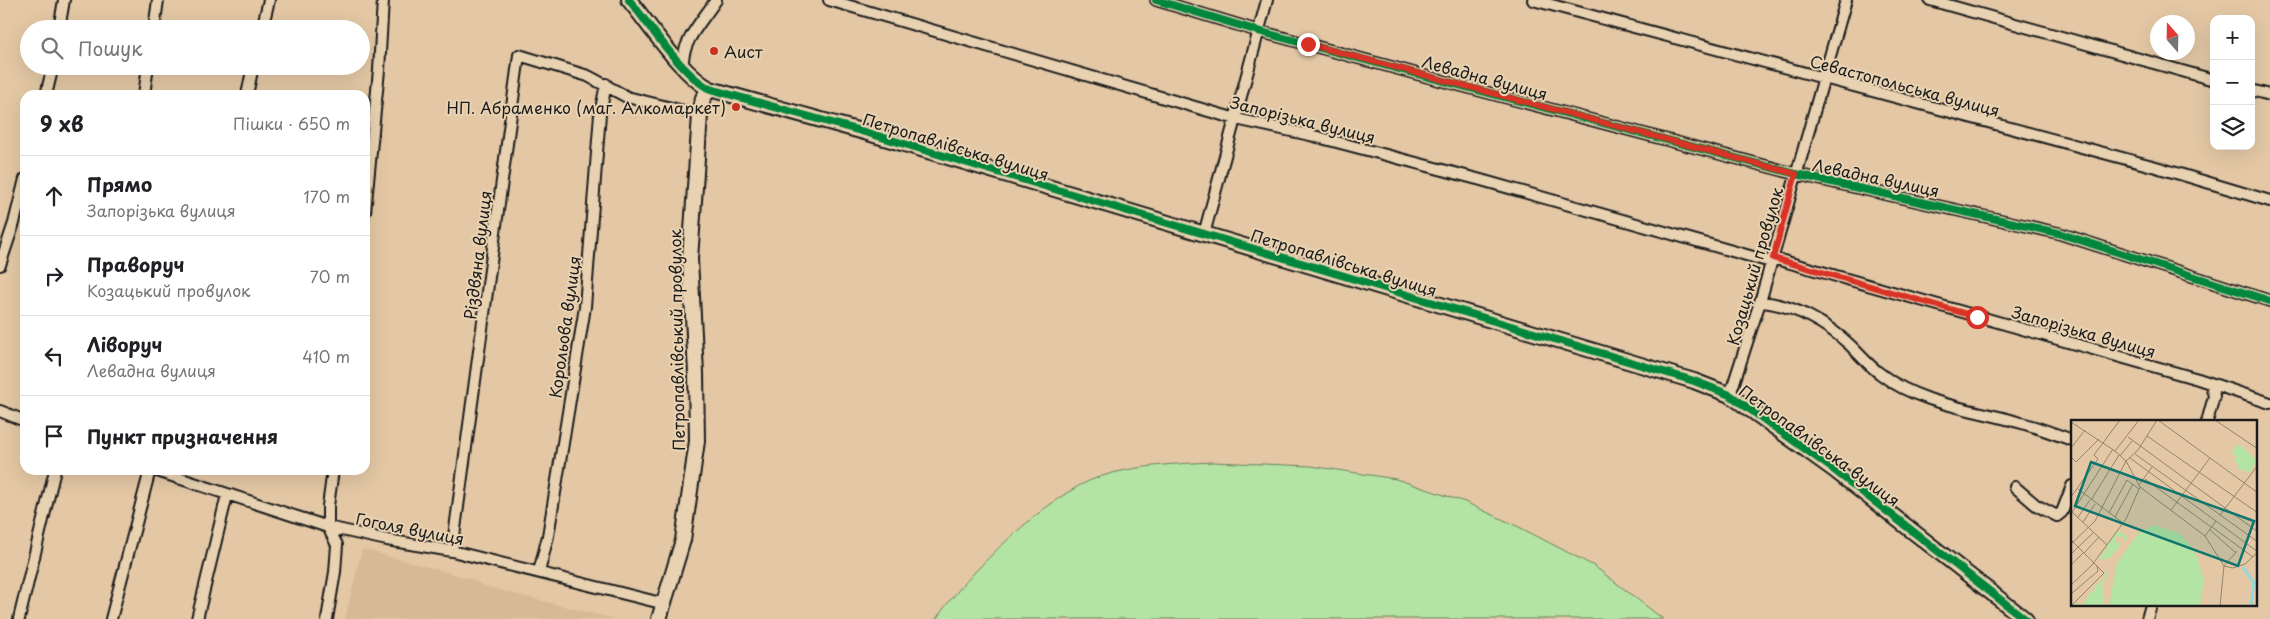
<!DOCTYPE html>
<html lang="uk">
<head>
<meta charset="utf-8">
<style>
	body { margin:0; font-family:"Playpen Sans",sans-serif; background:#f2f2f2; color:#202124 }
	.controls { position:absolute; right:15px; top:15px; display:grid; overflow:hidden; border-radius:10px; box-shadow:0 5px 20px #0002 }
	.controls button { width:45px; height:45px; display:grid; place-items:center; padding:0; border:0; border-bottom:1px solid #e0e0e0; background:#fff; color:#202124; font:25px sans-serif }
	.compass { position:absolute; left:2150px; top:15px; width:45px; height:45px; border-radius:50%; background:#fff; box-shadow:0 5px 20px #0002; rotate:340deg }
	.stop { position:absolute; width:15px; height:15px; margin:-11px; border:4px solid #d93025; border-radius:50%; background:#fff }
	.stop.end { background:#d93025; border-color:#fff; box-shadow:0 1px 5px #0008 }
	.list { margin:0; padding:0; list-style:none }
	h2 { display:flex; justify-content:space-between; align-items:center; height:65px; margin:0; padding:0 20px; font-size:21px }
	h2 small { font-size:16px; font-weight:400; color:#757577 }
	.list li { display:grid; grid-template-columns:32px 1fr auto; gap:15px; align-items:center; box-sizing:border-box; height:80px; padding:0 20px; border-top:1px solid #e0e0e0 }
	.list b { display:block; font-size:19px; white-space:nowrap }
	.list p { margin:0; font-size:16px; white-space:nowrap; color:#757577 }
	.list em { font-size:16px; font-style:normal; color:#757577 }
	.icon { flex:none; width:28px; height:28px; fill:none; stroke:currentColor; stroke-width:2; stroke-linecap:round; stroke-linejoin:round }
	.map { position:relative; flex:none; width:2270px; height:619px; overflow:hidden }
	.search { position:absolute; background:#fff; box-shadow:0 5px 20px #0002; left:20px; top:20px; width:350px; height:55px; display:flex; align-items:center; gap:12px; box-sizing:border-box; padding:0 18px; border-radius:28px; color:#757577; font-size:19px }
	.panel { position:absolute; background:#fff; box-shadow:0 5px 20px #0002; left:20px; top:90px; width:350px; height:385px; border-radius:15px }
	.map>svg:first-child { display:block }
	.built { fill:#d7b997 }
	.green { fill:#b4e4a4; stroke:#688060 }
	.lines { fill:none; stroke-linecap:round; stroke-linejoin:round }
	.street-casing { stroke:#1c1c1c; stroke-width:14 }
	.secondary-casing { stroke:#1c1c1c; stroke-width:18 }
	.street { stroke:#e8d2b1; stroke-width:10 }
	.secondary { stroke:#e8d2b1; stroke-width:14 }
	.cycleway-casing { stroke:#e8d2b1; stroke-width:11 }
	.cycleway { stroke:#00873e; stroke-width:8 }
	.route { stroke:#d93025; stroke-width:6 }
	.poi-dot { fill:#c8321e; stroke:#e8d2b1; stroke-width:2 }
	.labels { text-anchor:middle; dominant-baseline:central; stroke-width:4; stroke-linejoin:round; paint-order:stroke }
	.poi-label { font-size:16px; fill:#1c1c1c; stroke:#e8d2b1; text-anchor:start }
	.street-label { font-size:16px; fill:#1c1c1c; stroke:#e8d2b1 }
	.inset-river { fill:none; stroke:#8adce2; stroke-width:2.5 }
	.inset-road { fill:none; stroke:#94836e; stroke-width:1 }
	.view { fill:#0f766e; fill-opacity:0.15; stroke:#0f766e; stroke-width:2.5 }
	.inset-edge { fill:none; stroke:#1c1c1c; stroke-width:2.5 }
</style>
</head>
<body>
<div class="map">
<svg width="2270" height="619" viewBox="0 0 2270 619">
	<rect width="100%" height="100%" fill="#e4c8a5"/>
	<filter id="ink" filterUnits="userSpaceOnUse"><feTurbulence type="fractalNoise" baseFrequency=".02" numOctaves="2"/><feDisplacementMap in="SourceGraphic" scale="10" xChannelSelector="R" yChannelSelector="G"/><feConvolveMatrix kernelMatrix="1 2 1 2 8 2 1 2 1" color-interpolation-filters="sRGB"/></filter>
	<g filter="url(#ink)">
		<path class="built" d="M 362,549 L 472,579 L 484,586 L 615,619 L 345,619 Z"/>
		<path class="green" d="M 1213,462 L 1311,466 L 1396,479 L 1465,502 L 1519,527 L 1594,566 L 1663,619 L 936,619 C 966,575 1049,493 1099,477 C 1135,465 1175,464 1213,462 Z"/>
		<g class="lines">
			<g class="street-casing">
				<path id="street" d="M 829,0 L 1236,119 L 1310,135 L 1481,180 L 1771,262
					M 1156,0 L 1258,31 L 1432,78 L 1796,174 L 2058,233 L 2270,301
					M 1533,0 L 2156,167 L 2270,201
					M 1930,0 L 2214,80
					M 59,29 L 64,0
					M 154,29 L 158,0
					M 262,29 L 269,0
					M 683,66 C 681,42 703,20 716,0
					M 2251,90 L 2270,95
					M 46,95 L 53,66
					M 144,95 L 148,66
					M 247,95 L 253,66
					M 365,212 L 379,70 L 383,0
					M 1204,234 L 1267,0
					M 1773,258 L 2198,379 L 2270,403
					M 0,265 L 14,223 L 25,179
					M 1760,302 C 1793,304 1828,324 1851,346 C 1861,356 1870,367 1882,375 C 1918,403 1971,409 2014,421 C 2034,426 2053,433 2072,440
					M 1730,395 L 1760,302 L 1846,0
					M 0,411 L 25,421
					M 2207,422 L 2214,396 L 2211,385
					M 154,470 L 328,527 L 387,540 L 452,551 L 665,604
					M 2015,487 L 2036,505 L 2057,516 L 2062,512 L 2072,486
					M 452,551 L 519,55 L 588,76 L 627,97 L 700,115
					M 539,572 L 548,536 L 585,307 L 600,114 L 606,84
					M 19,619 L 55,470
					M 111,619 L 150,470
					M 197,619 L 227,495
					M 327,619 L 335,572 L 337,545 L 328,527 L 328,506 L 333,470
					M 2147,619 L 2151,605"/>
			</g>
			<g class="secondary-casing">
				<path id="secondary" d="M 629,0 C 650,25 682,75 710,89 L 868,133 L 1694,381 L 1730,395 L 1833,469 L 2025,619
					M 659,619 L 683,540 L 697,441 L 696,373 L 690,259 L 700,115 L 703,98 L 710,89"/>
			</g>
			<use href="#street" class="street"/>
			<use href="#secondary" class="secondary"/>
			<g class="cycleway-casing">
				<path id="cycleway" d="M 629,0 C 650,25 682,75 710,89 L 868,133 L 1694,381 L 1730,395 L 1833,469 L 2025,619
					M 1156,0 L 1258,31 L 1432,78 L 1796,174 L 2058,233 L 2270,301"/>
			</g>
			<use href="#cycleway" class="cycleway"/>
		</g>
	</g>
	<g class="lines" filter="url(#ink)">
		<path class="route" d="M 1308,44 L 1796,174 L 1773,258 L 1977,317"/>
	</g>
	<g class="poi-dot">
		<circle cx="714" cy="51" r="5"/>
		<circle cx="736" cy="107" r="5"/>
	</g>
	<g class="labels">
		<g class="poi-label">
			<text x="724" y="51">Аист</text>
			<text x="726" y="107" text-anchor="end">НП. Абраменко (маг. Алкомаркет)</text>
		</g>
		<g class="street-label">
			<text transform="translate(1485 77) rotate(15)">Левадна вулиця</text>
			<text transform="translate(1905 85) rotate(15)">Севастопольська вулиця</text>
			<text transform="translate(1303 119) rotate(14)">Запорізька вулиця</text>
			<text transform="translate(956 146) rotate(17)">Петропавлівська вулиця</text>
			<text transform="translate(1876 177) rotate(12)">Левадна вулиця</text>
			<text transform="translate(477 255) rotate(-83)">Різдвяна вулиця</text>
			<text transform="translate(1344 262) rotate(17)">Петропавлівська вулиця</text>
			<text transform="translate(1754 266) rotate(-74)">Козацький провулок</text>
			<text transform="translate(564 327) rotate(-82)">Корольова вулиця</text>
			<text transform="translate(2084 331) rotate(16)">Запорізька вулиця</text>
			<text transform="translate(676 340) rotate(-91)">Петропавлівський провулок</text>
			<text transform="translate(1820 445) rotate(36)">Петропавлівська вулиця</text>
			<text transform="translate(410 528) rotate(11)">Гоголя вулиця</text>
		</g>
	</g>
	<g transform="translate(2071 420)">
		<rect width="186" height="186" fill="#e4c8a5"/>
		<path d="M 168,24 L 186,40 L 178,53 L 166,48 L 168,44 L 163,42 L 165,37 L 161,31 ZM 83,105 L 108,113 L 124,131 L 133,160 L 129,186 L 38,186 L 46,143 L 67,114 ZM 46,111 L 57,116 L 53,122 L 51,116 L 45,117 L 45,123 L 50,123 L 48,127 L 39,138 L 28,140 L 34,129 L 39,131 L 35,127 ZM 34,152 L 37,153 L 31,166 L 33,186 L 4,186 L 6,183 L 11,186 L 20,171 L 24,172 L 23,167 L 33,159 Z" fill="#b4e4a4"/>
		<path class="inset-river" d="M 172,147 L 182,162M 180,186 L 183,162 L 187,161"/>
		<path class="inset-road" d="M 87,0 L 187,73M 144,0 L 187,29M 0,2 L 44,31 L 55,41 L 69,67 L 134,116 L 153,146 L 149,186M 76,16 L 187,93M 57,17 L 187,112M 0,28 L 14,10M 44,31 L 68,0M 64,34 L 187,122M 49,36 L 61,21M 0,37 L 5,42 L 28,19M 59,38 L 187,132M 74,59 L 140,107M 68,65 L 81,47M 7,69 L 52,103M 0,77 L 27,39 L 23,35 L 49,0M 20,80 L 48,35M 100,90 L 139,38M 1,92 L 36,125M 38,93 L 56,60 L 68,69M 0,94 L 42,29M 149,95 L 187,45M 7,97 L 19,80M 44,97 L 62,64M 12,102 L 24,84M 141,107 L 182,137M 139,110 L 165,133M 134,116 L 145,101M 0,120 L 33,153 L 0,186M 0,124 L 24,101 L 55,41 L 67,30 L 86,0M 13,133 L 28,117M 0,134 L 23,112M 0,145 L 13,132M 153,146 L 162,148 L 174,144 L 187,132M 153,146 L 166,131M 0,165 L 21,145 L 55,99 L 69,67M 0,174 L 27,151 L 26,146"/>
		<path class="view" d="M 20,42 L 183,101 L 167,146 L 4,86 Z"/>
		<rect width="186" height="186" class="inset-edge"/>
	</g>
</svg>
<div class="controls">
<button>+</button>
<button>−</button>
<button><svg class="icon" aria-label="layers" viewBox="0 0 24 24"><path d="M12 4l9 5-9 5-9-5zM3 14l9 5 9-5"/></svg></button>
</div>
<svg class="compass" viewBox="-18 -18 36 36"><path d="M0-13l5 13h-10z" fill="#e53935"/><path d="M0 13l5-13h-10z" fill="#757577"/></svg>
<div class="stop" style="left:1977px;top:317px"></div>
<div class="stop end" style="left:1308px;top:44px"></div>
<div class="search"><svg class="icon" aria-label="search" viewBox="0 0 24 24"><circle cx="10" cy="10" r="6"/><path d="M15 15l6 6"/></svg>Пошук</div>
<section class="panel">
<h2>9 хв<small>Пішки · 650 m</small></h2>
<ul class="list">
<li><svg class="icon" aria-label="ahead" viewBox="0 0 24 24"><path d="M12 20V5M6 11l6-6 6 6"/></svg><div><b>Прямо</b><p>Запорізька вулиця</p></div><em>170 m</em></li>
<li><svg class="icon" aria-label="right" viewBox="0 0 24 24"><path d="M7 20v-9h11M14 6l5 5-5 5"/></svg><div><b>Праворуч</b><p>Козацький провулок</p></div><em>70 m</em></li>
<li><svg class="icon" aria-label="left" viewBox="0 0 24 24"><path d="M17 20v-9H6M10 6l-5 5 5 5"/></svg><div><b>Ліворуч</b><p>Левадна вулиця</p></div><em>410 m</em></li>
<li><svg class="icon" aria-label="arrive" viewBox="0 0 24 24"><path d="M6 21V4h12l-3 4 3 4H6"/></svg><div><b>Пункт призначення</b></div></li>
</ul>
</section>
</div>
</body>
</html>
